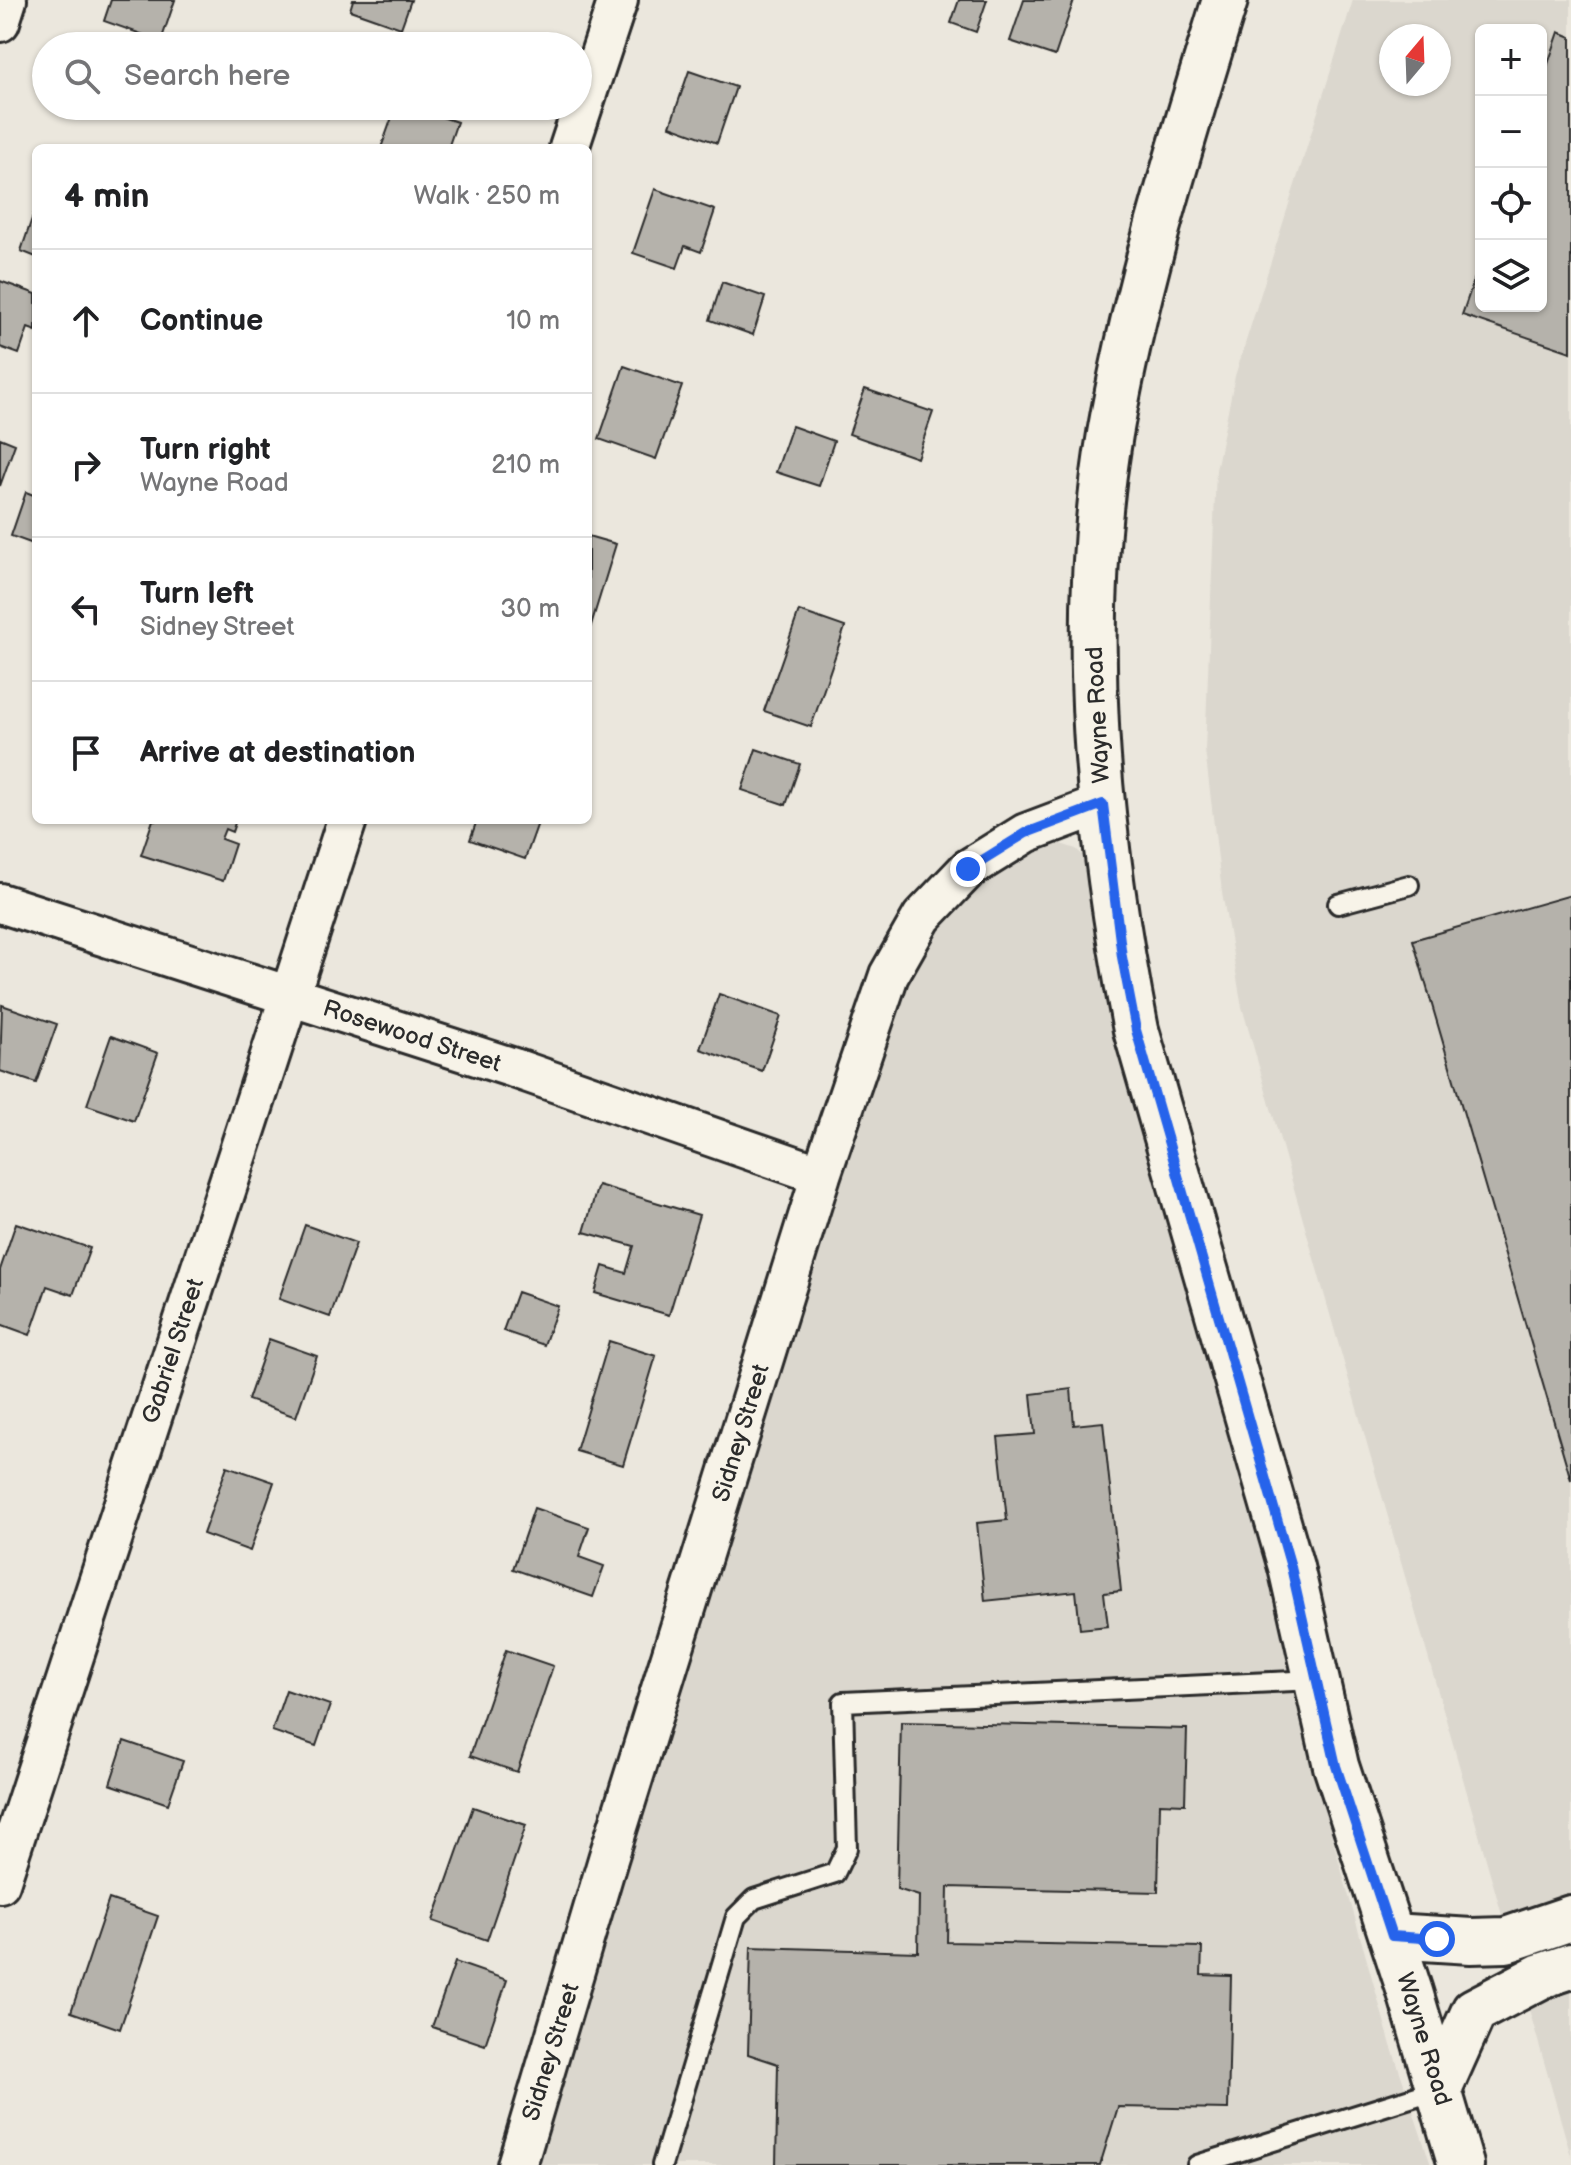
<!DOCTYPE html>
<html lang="en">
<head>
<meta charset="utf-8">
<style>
	body { margin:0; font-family:"Balsamiq Sans",sans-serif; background:#f6f6f6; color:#202124 }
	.controls { position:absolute; right:24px; top:24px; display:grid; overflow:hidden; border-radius:12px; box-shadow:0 2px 6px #0004 }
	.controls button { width:72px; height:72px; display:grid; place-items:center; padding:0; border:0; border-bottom:2px solid #e0e0e0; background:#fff; color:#202124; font:40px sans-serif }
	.compass { position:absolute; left:1379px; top:24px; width:72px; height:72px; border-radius:50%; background:#fff; box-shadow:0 2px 6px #0004; rotate:19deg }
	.stop { position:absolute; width:24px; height:24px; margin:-18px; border:6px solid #2563eb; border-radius:50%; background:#fff }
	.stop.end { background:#2563eb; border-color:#fff; box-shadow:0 2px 8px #0008 }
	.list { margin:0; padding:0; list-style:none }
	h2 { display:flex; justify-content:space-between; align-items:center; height:104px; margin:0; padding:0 32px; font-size:34px }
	h2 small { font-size:26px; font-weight:400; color:#757577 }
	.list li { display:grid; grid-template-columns:52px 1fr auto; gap:24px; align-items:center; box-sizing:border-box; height:144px; padding:0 32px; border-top:2px solid #e0e0e0 }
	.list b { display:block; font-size:30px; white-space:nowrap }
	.list p { margin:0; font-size:26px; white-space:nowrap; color:#757577 }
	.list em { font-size:26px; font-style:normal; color:#757577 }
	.icon { flex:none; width:44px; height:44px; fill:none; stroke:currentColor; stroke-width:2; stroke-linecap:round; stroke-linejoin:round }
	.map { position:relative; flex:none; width:1571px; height:2165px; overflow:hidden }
	.search { position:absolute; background:#fff; box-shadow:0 2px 6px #0004; left:32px; top:32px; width:560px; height:88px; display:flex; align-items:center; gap:20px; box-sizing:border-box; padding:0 28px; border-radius:44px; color:#757577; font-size:30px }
	.panel { position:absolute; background:#fff; box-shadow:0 2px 6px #0004; left:32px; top:144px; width:560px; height:680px; border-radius:12px }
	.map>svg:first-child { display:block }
	.built { fill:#dbd7ce; fill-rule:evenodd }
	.building { fill:#b5b2ab; stroke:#2b2b2b; stroke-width:2 }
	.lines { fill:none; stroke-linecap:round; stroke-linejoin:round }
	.service-casing { stroke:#2b2b2b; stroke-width:24 }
	.minor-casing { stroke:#2b2b2b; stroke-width:44 }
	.tertiary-casing { stroke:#2b2b2b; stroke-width:50 }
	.secondary-casing { stroke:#2b2b2b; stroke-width:50 }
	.service { stroke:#f7f3e8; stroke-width:18 }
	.minor { stroke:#f7f3e8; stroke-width:38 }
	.tertiary { stroke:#f7f3e8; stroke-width:44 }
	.secondary { stroke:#f7f3e8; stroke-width:44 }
	.route { stroke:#2563eb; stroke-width:10 }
	.labels { text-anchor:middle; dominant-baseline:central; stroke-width:8; stroke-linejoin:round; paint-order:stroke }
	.street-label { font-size:24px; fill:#2b2b2b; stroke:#f7f3e8 }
</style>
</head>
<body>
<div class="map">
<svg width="1571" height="2165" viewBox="0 0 1571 2165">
	<rect width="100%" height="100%" fill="#ebe7dd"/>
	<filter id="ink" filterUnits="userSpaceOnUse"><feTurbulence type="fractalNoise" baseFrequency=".0125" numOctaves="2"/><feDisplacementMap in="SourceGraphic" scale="16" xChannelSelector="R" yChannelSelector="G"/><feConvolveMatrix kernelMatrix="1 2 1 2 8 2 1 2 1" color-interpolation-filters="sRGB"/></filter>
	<g filter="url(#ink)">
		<path class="built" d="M 1353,0 L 1571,0 L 1571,2156 L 1242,1007 L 1222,892 L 1205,750 L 1216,470 L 1235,376 ZM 1481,30 L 1541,30 L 1541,306 L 1481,306 ZM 1391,36 L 1439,36 L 1439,84 L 1391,84 Z
			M 1058,843 L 1076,849 L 1090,862 L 1128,1053 L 1276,1599 L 1333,1840 L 1390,2042 L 1431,2165 L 532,2165 L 896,1010 L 920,950 L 941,913 L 971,886 L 1039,844 Z"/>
		<path class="building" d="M 111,0 L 175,0 L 161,41 L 104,21 Z
			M 353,0 L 411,0 L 401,28 L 350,10 Z
			M 959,0 L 987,0 L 976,32 L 951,23 Z
			M 1024,0 L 1074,0 L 1055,56 L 1010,41 Z
			M 1559,32 L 1571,37 L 1571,352 L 1462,315 L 1481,260 L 1481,306 L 1541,306 L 1541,84 Z
			M 689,71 L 736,87 L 717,143 L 670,126 Z
			M 396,106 L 409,106 L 457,122 L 448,148 L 381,148 Z
			M 655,189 L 715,210 L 701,252 L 685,246 L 677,268 L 633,253 Z
			M 36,207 L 36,257 L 21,251 Z
			M 0,281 L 36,294 L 36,331 L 28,328 L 19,354 L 0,347 Z
			M 722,282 L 765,297 L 753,335 L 710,320 Z
			M 624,366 L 682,386 L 656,459 L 599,439 Z
			M 865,389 L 933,412 L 917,458 L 849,434 Z
			M 792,426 L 834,441 L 819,486 L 776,472 Z
			M 0,438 L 15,444 L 0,486 Z
			M 26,492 L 36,496 L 36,545 L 11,536 Z
			M 588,536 L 616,544 L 588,635 Z
			M 799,611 L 845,627 L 811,727 L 764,711 Z
			M 756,749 L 800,764 L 786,805 L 742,790 Z
			M 153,820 L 236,820 L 232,832 L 225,829 L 221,839 L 235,844 L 223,881 L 141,855 Z
			M 477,820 L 539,820 L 525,859 L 470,840 Z
			M 1571,895 L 1571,1480 L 1413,940 Z
			M 719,994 L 781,1016 L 762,1071 L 700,1049 Z
			M 2,1005 L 57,1024 L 36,1083 L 0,1071 Z
			M 111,1036 L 158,1053 L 134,1121 L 87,1105 Z
			M 598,1185 L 699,1215 L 669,1315 L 595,1293 L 603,1266 L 626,1273 L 634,1246 L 584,1232 Z
			M 16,1223 L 90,1248 L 73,1295 L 47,1286 L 30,1335 L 0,1324 L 0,1270 Z
			M 305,1225 L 356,1243 L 330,1317 L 279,1299 Z
			M 517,1292 L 558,1306 L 544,1345 L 503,1331 Z
			M 269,1339 L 317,1356 L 296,1417 L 248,1400 Z
			M 609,1341 L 656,1356 L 623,1465 L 576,1451 Z
			M 1071,1389 L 1074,1425 L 1103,1422 L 1121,1591 L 1104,1593 L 1108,1626 L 1080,1629 L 1076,1591 L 985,1601 L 977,1523 L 1007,1520 L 998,1437 L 1035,1434 L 1031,1394 Z
			M 227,1466 L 274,1482 L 250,1551 L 203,1534 Z
			M 534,1508 L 589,1527 L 579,1557 L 604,1566 L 593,1597 L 513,1569 Z
			M 506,1650 L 553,1666 L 517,1772 L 470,1756 Z
			M 286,1690 L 330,1705 L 316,1746 L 272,1731 Z
			M 901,1722 L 1187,1729 L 1185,1804 L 1160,1803 L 1158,1892 L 948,1887 L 947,1942 L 1202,1947 L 1201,1975 L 1231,1976 L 1228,2109 L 1118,2107 L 1100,2165 L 776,2165 L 778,2064 L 748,2054 L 751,1947 L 918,1952 L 919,1896 L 897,1889 Z
			M 124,1741 L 183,1761 L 168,1804 L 110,1784 Z
			M 473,1807 L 526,1825 L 487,1940 L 433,1921 Z
			M 109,1899 L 158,1916 L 120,2029 L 71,2012 Z
			M 455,1962 L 507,1980 L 485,2045 L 432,2027 Z"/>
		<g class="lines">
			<g class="service-casing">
				<path id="service" d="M 1338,904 L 1409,885
					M 662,2165 L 736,1917 L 754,1899 L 835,1873 L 847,1848 L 843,1702 L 1316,1680
					M 1197,2165 L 1439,2089"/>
			</g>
			<g class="minor-casing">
				<path id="minor" d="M 0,22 L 7,0
					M 569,148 L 618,0
					M 0,903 L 514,1068 L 821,1175
					M 0,1883 L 347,820
					M 517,2165 L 608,1859 L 821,1175 L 889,975 L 922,917 L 968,869 L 1026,833 L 1103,804"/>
			</g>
			<g class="tertiary-casing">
				<path id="tertiary" d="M 1392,1936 L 1471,1941 L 1506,1940 L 1571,1918
					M 1439,2089 L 1474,2011 L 1541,1976 L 1571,1966"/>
			</g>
			<g class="secondary-casing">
				<path id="secondary" d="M 1225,0 C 1181,144 1136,285 1110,434 C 1077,631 1098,835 1136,1030 L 1291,1567 L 1336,1766 L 1410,1992 L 1461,2165"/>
			</g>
			<use href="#service" class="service"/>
			<use href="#minor" class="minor"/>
			<use href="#tertiary" class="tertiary"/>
			<use href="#secondary" class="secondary"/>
		</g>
	</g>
	<g class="lines" filter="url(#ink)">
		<path class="route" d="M 968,869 L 1026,833 L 1103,804 L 1122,957 L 1136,1030 L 1291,1567 L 1336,1766 L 1392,1936 L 1437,1939"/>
	</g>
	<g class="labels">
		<g class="street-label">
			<text transform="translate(1098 715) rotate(-93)">Wayne Road</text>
			<text transform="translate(412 1036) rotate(18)">Rosewood Street</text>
			<text transform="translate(173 1351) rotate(-72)">Gabriel Street</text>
			<text transform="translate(741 1433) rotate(-73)">Sidney Street</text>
			<text transform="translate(1424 2039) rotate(73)">Wayne Road</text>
			<text transform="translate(551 2052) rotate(-73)">Sidney Street</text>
		</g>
	</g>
</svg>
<div class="controls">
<button>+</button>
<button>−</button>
<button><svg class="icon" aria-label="locate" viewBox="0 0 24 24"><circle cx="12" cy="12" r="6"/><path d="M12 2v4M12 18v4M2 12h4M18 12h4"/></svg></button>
<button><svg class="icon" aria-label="layers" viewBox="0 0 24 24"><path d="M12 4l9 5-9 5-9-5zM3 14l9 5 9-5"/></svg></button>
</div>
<svg class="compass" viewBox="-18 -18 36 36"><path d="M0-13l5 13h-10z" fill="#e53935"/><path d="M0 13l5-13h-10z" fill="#757577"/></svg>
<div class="stop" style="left:1437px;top:1939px"></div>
<div class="stop end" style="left:968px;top:869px"></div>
<div class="search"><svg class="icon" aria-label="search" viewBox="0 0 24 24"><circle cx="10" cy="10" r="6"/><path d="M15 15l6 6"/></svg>Search here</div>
<section class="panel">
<h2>4 min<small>Walk · 250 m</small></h2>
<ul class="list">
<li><svg class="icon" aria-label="ahead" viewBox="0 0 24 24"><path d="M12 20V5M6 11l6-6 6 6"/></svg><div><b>Continue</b></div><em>10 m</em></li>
<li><svg class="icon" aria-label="right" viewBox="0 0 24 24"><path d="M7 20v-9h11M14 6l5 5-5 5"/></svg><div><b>Turn right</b><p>Wayne Road</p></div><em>210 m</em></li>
<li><svg class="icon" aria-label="left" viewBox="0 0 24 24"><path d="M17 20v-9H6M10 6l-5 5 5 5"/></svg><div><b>Turn left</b><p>Sidney Street</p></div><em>30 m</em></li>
<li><svg class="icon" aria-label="arrive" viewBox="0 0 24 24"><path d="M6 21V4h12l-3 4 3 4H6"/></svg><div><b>Arrive at destination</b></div></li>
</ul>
</section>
</div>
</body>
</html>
